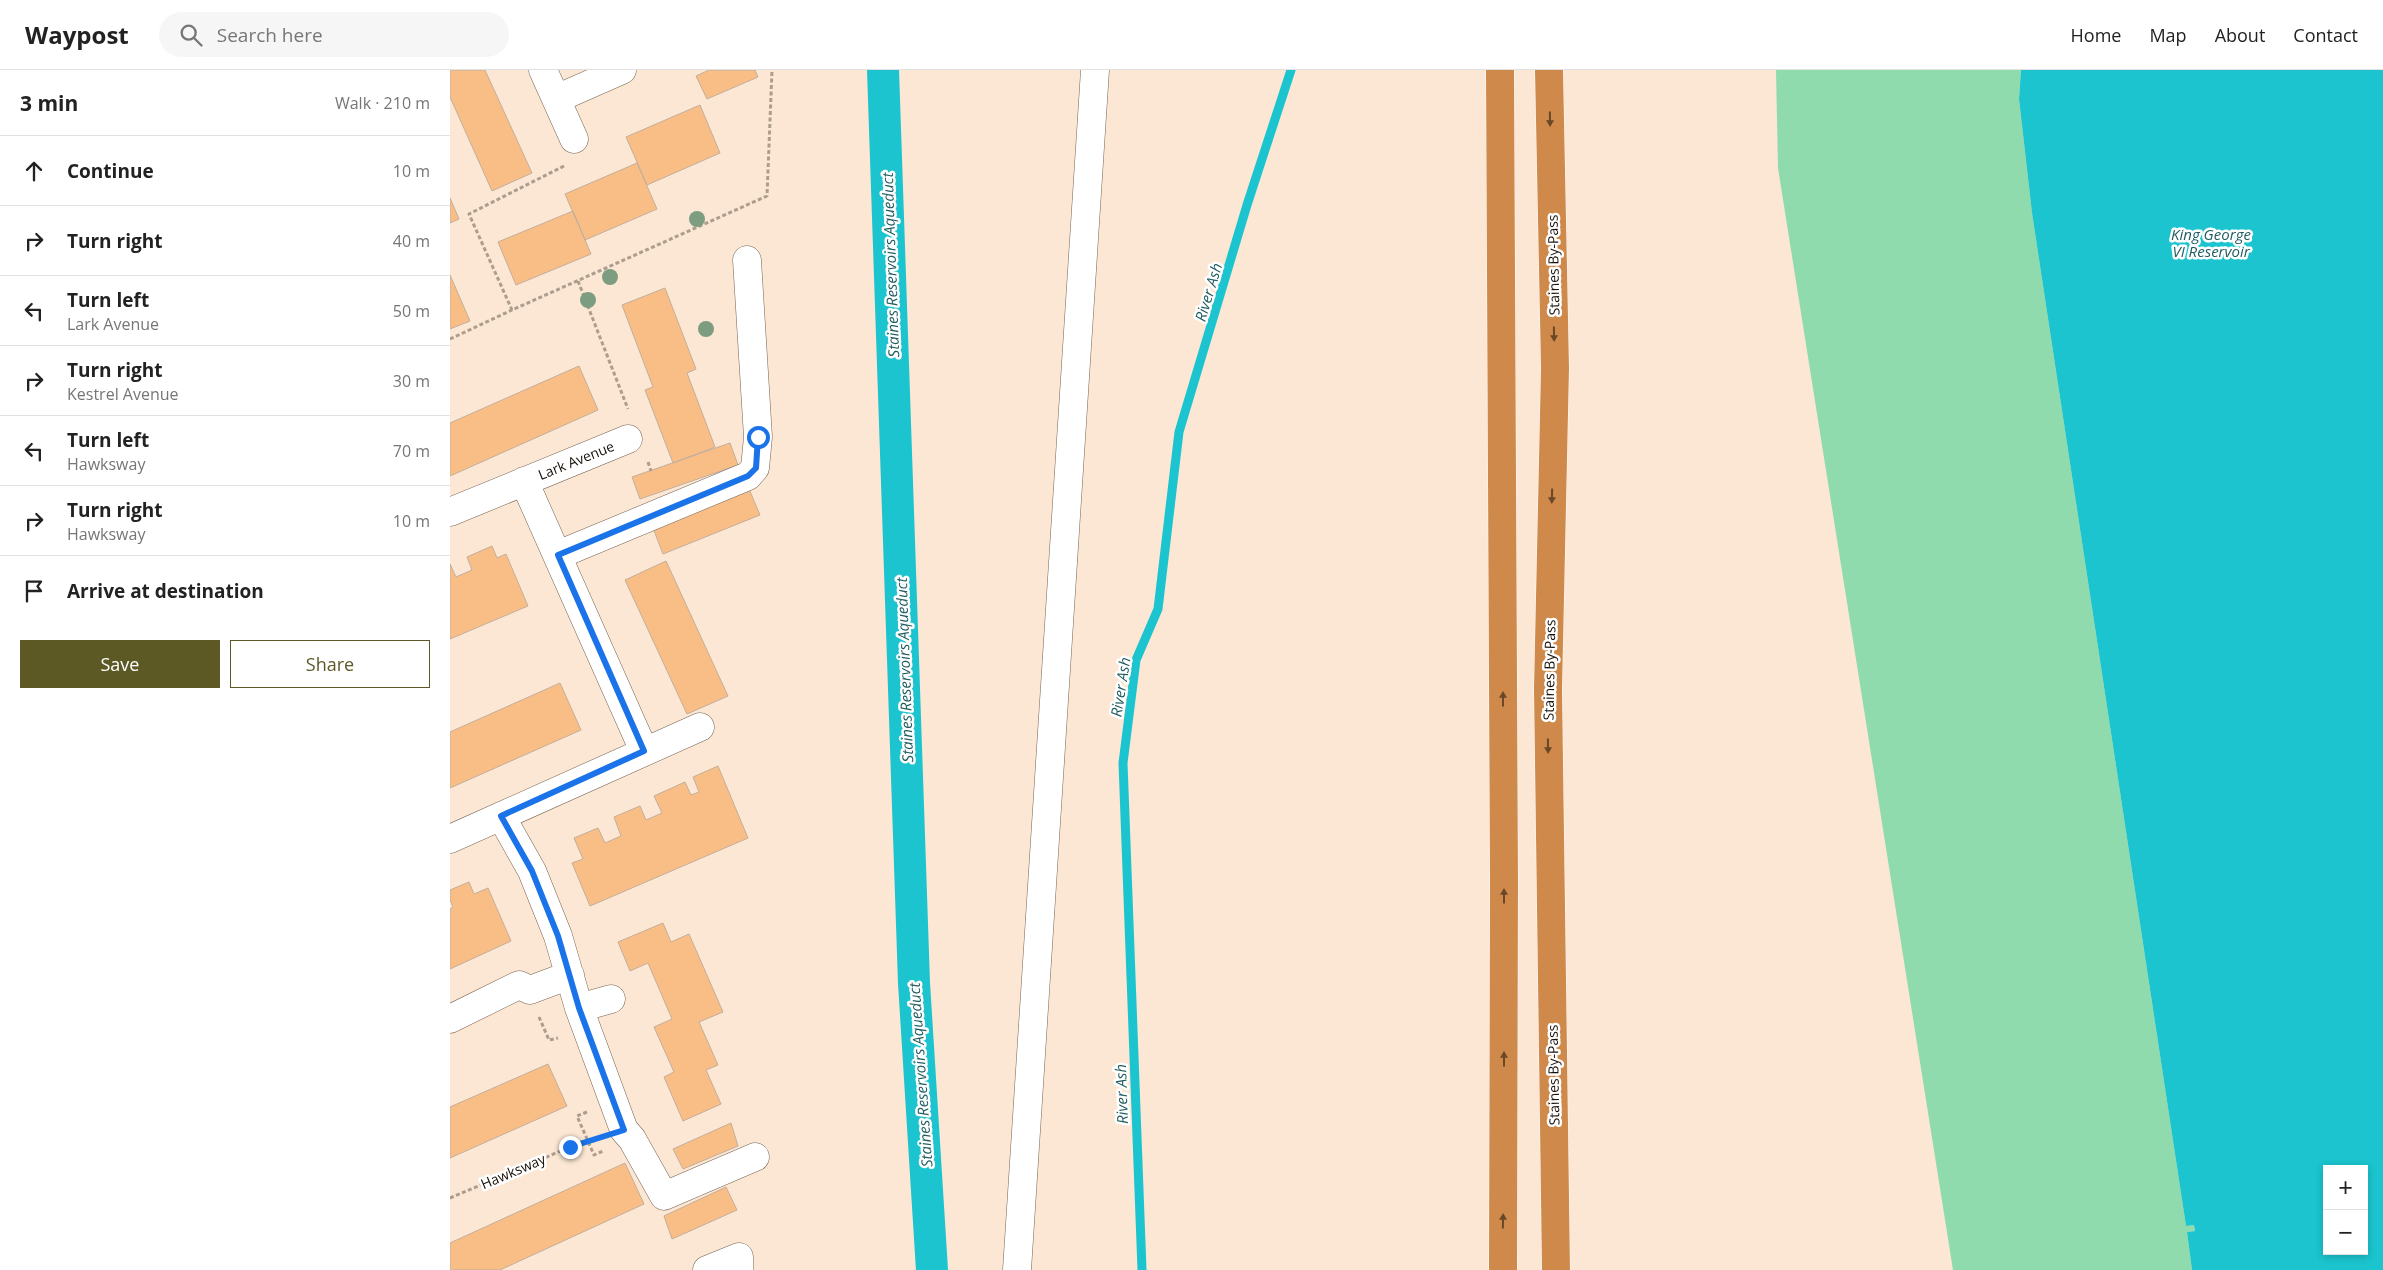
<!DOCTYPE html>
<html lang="en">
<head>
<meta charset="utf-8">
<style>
	body { margin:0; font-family:"Open Sans",sans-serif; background:#f6f6f6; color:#222 }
	.controls { position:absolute; right:15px; bottom:15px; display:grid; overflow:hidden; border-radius:0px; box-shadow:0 2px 8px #0003 }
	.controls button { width:45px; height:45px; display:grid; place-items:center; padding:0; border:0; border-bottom:1px solid #e0e0e0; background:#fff; color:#222; font:25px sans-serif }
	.stop { position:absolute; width:15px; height:15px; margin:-11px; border:4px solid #1a73e8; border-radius:50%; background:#fff }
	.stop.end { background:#1a73e8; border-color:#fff; box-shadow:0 1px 5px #0008 }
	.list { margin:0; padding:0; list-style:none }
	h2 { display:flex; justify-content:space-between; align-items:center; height:65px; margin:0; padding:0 20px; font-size:21px }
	h2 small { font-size:16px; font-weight:400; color:#767676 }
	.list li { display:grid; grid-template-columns:32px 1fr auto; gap:15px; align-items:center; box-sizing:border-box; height:70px; padding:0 20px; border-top:1px solid #e0e0e0 }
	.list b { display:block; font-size:19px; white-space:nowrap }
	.list p { margin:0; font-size:16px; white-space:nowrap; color:#767676 }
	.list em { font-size:16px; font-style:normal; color:#767676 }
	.actions { display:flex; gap:10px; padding:15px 20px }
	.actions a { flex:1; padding:11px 0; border:1px solid #5c5925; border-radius:0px; text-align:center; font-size:18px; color:#5c5925 }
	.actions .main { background:#5c5925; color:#fff }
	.icon { flex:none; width:28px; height:28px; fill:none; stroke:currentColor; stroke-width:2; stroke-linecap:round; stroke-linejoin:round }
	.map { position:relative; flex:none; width:1933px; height:1200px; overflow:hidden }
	header { display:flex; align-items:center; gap:30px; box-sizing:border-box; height:70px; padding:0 25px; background:#fff; border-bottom:1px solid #e0e0e0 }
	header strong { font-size:24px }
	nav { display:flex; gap:28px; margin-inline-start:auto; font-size:18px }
	.search { width:350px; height:45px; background:#f6f6f6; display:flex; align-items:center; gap:12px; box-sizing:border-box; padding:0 18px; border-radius:28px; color:#767676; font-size:19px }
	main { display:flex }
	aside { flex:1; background:#fff }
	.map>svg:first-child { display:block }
	.green { fill:#8fdbae }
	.water { fill:#1bc4ce; fill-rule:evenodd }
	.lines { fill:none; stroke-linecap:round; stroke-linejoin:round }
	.stream { stroke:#1bc4ce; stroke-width:9 }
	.canal { stroke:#1bc4ce; stroke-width:32 }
	.building { fill:#f9be86; stroke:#c3ae9c }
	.minor-casing { stroke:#766453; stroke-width:29 }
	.highway-casing { stroke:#fff; stroke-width:29 }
	.path { stroke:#ad9d8e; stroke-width:3; stroke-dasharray:4 2.5; stroke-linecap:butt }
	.minor { stroke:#fff; stroke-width:28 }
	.highway { stroke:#ce894b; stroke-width:28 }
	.tree { fill:#7d9d80 }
	.oneway { fill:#6a4727 }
	.route { stroke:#1a73e8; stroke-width:6 }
	.labels { text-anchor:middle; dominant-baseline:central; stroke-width:5; stroke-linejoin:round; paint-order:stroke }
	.street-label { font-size:14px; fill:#18110a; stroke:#fff }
	.water-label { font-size:15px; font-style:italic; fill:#1f5c60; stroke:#fff }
</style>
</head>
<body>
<header>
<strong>Waypost</strong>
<div class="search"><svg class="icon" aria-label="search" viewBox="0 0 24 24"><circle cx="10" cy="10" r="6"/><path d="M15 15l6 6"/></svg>Search here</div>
<nav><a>Home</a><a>Map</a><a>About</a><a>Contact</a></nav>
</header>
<main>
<aside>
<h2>3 min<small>Walk · 210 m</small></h2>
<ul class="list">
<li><svg class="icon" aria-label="ahead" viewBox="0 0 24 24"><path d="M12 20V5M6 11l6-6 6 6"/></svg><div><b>Continue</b></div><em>10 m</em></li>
<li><svg class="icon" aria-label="right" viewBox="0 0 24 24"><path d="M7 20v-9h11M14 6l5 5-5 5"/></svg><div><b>Turn right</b></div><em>40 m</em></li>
<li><svg class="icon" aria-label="left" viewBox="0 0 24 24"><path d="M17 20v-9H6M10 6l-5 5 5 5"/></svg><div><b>Turn left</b><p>Lark Avenue</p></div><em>50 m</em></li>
<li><svg class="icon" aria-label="right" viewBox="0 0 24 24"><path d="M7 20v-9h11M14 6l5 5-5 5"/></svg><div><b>Turn right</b><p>Kestrel Avenue</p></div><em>30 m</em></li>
<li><svg class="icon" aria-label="left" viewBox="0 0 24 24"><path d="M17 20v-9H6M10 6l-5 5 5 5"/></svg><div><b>Turn left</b><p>Hawksway</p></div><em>70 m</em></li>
<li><svg class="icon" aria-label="right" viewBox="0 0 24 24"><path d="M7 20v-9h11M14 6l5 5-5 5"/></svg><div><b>Turn right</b><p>Hawksway</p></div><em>10 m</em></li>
<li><svg class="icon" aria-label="arrive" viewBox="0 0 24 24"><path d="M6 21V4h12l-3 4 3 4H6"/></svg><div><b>Arrive at destination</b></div></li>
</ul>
<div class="actions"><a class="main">Save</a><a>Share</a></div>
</aside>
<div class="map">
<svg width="1933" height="1200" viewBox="0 0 1933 1200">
	<rect width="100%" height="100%" fill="#fbe7d3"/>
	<path class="green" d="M 1326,0 L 1571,0 L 1569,29 L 1582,143 L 1736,1156 L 1744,1155 L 1745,1161 L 1737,1162 L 1742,1200 L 1503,1200 L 1328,98 Z"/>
	<path class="water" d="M 1571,0 L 1933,0 L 1933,1200 L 1742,1200 L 1737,1162 L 1745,1161 L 1744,1155 L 1736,1156 L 1582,143 L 1569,29 ZM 1877,1099 L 1914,1099 L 1914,1181 L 1877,1181 Z"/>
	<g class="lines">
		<path class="stream" d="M 692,1200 L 673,693 L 686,590 L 708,539 L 729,362 L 797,135 L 841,0"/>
		<path class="canal" d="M 433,0 L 464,913 L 482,1200"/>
	</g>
	<path class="building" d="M 0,0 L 35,0 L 82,103 L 42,121 L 0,27 Z
		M 259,0 L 305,0 L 308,7 L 257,29 L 246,6 Z
		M 250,35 L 270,83 L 197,115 L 176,67 Z
		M 187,93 L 207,139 L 135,170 L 115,124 Z
		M 0,128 L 9,149 L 0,153 Z
		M 123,141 L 141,184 L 66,215 L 48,172 Z
		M 0,205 L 20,251 L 0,259 Z
		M 215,218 L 246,299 L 237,303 L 265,377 L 223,393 L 195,320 L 203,317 L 172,235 Z
		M 129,296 L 148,340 L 0,406 L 0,353 Z
		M 280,373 L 288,395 L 190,429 L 182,407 Z
		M 299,419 L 310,445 L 213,484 L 203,458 Z
		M 42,476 L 47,488 L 56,484 L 78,536 L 0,569 L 0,494 L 6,507 L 22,500 L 17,487 Z
		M 216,491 L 278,626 L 237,644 L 175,510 Z
		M 110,613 L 131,660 L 0,718 L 0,662 Z
		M 268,696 L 298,768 L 140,836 L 122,793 L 133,789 L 124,768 L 148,758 L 155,773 L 171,766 L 164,747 L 190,736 L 196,750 L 212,743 L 204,726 L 235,712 L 241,725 L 249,722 L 243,707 Z
		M 19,812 L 24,824 L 38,818 L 61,871 L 0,899 L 0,839 L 3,837 L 0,830 L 0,820 Z
		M 213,853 L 221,872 L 239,864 L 273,942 L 249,952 L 268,995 L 256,1000 L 271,1034 L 233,1051 L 214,1007 L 224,1002 L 204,957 L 222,949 L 198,893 L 180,901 L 168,872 Z
		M 98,994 L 117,1036 L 0,1088 L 0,1037 Z
		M 281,1053 L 288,1076 L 233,1099 L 223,1079 Z
		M 175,1093 L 194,1134 L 50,1200 L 0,1200 L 0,1173 Z
		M 276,1117 L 287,1140 L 222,1169 L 214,1146 Z"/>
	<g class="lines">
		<g class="minor-casing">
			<path id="minor" d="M 93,0 L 124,69
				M 106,29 L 172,0
				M 74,411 L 194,681
				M 0,442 L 178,369
				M 108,485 L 298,406 L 305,398 L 308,367 L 297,190
				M 51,746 L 82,801 L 108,866 L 129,938 L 174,1060 L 182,1069 L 214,1126 L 305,1087
				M 0,769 L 250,657
				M 129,938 L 161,929
				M 0,949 L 69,915 L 80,920 L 120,905
				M 257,1200 L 289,1187 L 289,1200
				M 567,1200 L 645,0"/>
		</g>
		<g class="highway-casing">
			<path id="highway" d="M 1050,0 L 1054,813 L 1053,1200
				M 1099,0 L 1105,298 L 1098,619 L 1106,1200"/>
		</g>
		<path class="path" d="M 114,96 L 19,144 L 62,240 L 317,126 L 322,0
			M 128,211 L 178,339
			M 0,269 L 62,240
			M 198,392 L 201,401
			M 89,947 L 99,970 L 108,968
			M 137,1042 L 127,1046 L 144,1085 L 153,1081
			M 0,1128 L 120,1077 L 145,1070"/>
		<use href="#minor" class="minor"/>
		<use href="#highway" class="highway"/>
	</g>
	<g class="tree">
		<circle cx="247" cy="149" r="8"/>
		<circle cx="160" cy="207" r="8"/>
		<circle cx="138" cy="230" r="8"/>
		<circle cx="256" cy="259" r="8"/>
	</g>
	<defs><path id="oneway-solid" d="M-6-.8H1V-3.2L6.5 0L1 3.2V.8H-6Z" transform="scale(1.25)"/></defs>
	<g class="oneway">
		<use href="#oneway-solid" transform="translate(1100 49) rotate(89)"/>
		<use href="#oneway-solid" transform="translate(1104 264) rotate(89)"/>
		<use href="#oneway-solid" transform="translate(1102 426) rotate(91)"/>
		<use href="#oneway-solid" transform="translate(1053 629) rotate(-90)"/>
		<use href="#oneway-solid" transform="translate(1098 676) rotate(89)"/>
		<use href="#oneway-solid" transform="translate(1054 826) rotate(-90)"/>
		<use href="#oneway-solid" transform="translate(1054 989) rotate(-90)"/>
		<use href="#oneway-solid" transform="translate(1053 1151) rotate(-89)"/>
	</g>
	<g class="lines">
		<path class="route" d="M 120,1077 L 174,1060 L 129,938 L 108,866 L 82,801 L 51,746 L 194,681 L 108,485 L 298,406 L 306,398 L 308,367"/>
	</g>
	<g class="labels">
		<g class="street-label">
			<text transform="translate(1103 195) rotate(-91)">Staines By-Pass</text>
			<text transform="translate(126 390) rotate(-22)">Lark Avenue</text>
			<text transform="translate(1099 600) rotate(-89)">Staines By-Pass</text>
			<text transform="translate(1103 1005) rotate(-91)">Staines By-Pass</text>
			<text transform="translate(63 1101) rotate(-23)">Hawksway</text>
		</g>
		<g class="water-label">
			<text x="1761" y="164">King George<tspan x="1761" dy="17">VI Reservoir</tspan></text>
			<text transform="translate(440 195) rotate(-92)">Staines Reservoirs Aqueduct</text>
			<text transform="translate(758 222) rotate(-73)">River Ash</text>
			<text transform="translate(454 600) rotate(-92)">Staines Reservoirs Aqueduct</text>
			<text transform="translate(670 617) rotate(-81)">River Ash</text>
			<text transform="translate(470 1005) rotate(-94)">Staines Reservoirs Aqueduct</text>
			<text transform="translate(671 1024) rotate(-92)">River Ash</text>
		</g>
	</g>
</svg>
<div class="controls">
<button>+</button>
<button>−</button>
</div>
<div class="stop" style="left:308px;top:367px"></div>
<div class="stop end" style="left:120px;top:1077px"></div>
</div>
</main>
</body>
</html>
